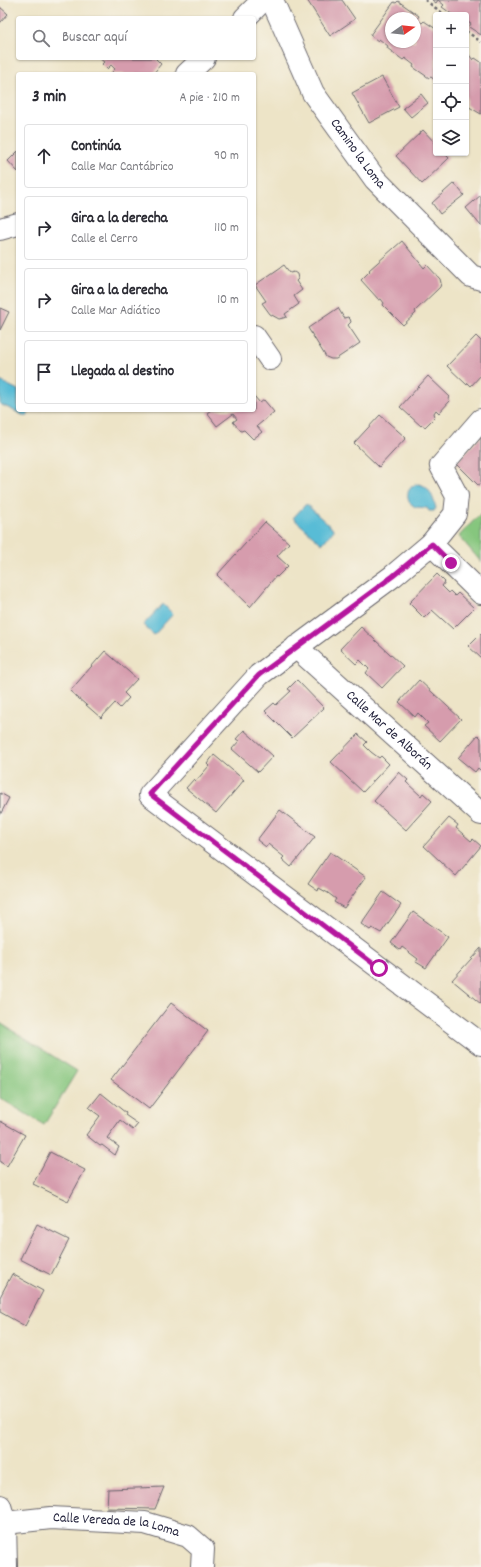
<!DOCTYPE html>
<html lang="es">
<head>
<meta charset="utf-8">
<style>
	body { margin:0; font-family:Dekko,sans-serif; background:#f7f7f7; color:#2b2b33 }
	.controls { position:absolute; right:12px; top:12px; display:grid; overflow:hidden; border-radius:4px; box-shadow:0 1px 3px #0004 }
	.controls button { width:36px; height:36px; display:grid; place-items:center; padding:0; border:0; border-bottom:1px solid #e1e1e2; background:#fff; color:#2b2b33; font:20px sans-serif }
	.compass { position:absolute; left:385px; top:12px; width:36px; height:36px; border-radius:50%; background:#fff; box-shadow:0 1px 3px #0004; rotate:76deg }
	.stop { position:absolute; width:12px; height:12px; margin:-9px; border:3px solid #b5179e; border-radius:50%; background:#fff }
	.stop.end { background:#b5179e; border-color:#fff; box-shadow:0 1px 4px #0008 }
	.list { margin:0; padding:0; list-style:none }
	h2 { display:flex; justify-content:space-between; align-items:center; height:52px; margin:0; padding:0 16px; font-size:17px }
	h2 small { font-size:13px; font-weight:400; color:#7c7c81 }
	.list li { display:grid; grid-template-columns:26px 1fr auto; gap:12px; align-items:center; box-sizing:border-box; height:64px; margin:0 8px 8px; padding:0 8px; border:1px solid #e1e1e2; border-radius:4px }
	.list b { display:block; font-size:15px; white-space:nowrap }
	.list p { margin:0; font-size:13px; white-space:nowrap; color:#7c7c81 }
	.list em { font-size:13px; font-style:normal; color:#7c7c81 }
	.icon { flex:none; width:22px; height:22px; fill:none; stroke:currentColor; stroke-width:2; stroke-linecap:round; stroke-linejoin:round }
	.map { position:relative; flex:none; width:481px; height:1567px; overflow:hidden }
	.search { position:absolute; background:#fff; box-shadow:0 1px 3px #0004; left:16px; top:16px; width:240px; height:44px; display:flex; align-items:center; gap:10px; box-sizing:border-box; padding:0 14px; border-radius:4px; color:#7c7c81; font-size:15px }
	.panel { position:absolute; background:#fff; box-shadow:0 1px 3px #0004; left:16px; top:72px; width:240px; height:340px; border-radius:4px }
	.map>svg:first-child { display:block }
	.green { fill:#86c67e; stroke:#54745c }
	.water { fill:#58bcd6; stroke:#3d6f88 }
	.building { fill:#d69cad; fill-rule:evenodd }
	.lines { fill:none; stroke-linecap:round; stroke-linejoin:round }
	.minor-casing { stroke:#69666c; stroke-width:24 }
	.path { stroke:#69666c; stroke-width:2.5; stroke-dasharray:3 3; stroke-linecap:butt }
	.minor { stroke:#fff; stroke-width:22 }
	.route { stroke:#b5179e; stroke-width:5 }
	.labels { text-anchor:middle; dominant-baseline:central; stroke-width:3.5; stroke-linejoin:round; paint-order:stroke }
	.street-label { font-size:14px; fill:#22223b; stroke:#f7f3e8 }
</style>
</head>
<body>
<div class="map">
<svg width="481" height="1567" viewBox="0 0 481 1567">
	<rect width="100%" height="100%" fill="#f7f3e8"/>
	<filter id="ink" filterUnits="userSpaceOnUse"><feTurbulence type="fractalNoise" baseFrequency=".025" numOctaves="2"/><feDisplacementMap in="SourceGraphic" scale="8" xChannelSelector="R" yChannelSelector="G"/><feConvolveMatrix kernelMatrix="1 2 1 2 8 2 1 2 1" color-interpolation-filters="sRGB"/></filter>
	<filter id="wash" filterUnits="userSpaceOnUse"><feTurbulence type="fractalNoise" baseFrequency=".012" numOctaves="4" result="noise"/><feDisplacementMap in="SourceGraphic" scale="16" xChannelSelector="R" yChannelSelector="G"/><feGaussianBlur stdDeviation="0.9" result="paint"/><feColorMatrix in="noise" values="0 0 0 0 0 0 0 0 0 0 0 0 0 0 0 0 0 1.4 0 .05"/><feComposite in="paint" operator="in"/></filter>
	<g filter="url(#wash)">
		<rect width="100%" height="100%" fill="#ede4c7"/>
		<path class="green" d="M 481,513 L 481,562 L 459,536 Z
			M 0,1023 L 77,1071 L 44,1125 L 0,1098 Z"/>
		<path class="water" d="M 0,381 L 18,390 L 18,410 L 30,410 L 27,417 L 0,404 Z
			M 418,484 C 430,485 433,498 436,508 L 434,511 L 429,511 L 427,508 L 415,507 L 409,502 C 406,493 408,487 418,484 Z
			M 306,504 L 334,530 L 322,544 L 293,518 Z
			M 163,604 L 173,614 L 154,635 L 143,625 Z"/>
		<g id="blocks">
			<path class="building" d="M 307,0 L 342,0 L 355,19 L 330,36 Z
				M 432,0 L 481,0 L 481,35 L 469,27 L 471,24 L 466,21 L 466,15 L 453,15 L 442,7 L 444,5 L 438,0 L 436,3 Z
				M 398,1 L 419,16 L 417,19 L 422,23 L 424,21 L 436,29 L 436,81 L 431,77 L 429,78 L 413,67 L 414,65 L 405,58 L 403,60 L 387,48 L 388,46 L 379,39 L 378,41 L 370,35 L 394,2 L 396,3 ZM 391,18 L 415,18 L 415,42 L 391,42 Z
				M 0,7 L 8,14 L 0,23 Z
				M 466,51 L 473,60 L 475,58 L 481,62 L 481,114 L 466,105 Z
				M 99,58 L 157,58 L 156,59 L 161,64 L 153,74 L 113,74 L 111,73 L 115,69 L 111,65 L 107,69 L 102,64 L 104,62 Z
				M 382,77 L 399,107 L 369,123 L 352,93 Z
				M 421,94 L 428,103 L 411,117 L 403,108 Z
				M 423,130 L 436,144 L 436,153 L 444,153 L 449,158 L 422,184 L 396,156 Z
				M 18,151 L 18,172 L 8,161 Z
				M 454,183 L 464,195 L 440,214 L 432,203 Z
				M 481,195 L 481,226 L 466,208 Z
				M 402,241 L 424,268 L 427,265 L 440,279 L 441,283 L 440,287 L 415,311 L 416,313 L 403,325 L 383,305 L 384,303 L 381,299 L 379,300 L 361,280 L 370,271 L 369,270 Z
				M 284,265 L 290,273 L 294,272 L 297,274 L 298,279 L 296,281 L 302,290 L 294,296 L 299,304 L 285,314 L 287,317 L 279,319 L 270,314 L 262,303 L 266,301 L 255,285 Z
				M 0,308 L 9,312 L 0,330 Z
				M 338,308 L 344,318 L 348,317 L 350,319 L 351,322 L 348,325 L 360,343 L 336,359 L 331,359 L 326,357 L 308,328 Z
				M 476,336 L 481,341 L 481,375 L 471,386 L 468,383 L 467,385 L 447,366 Z
				M 428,376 L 450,397 L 448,398 L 450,401 L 439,413 L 436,410 L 434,413 L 435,417 L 425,427 L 422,425 L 421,426 L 400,407 Z
				M 254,396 L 260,403 L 264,400 L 274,412 L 257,426 L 262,432 L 253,439 L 244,430 L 241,431 L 233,422 L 237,419 L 233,414 L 217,426 L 207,413 L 211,410 L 254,410 Z
				M 380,415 L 406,438 L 379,467 L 354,443 Z
				M 481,437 L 481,485 L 480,484 L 478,485 L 456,463 Z
				M 265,522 L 289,543 L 277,556 L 288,566 L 277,577 L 276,576 L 250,607 L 217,575 Z
				M 437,574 L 445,582 L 442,586 L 449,593 L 450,591 L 455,596 L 458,593 L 474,608 L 453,629 L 432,610 L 424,618 L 409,603 Z
				M 361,627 L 403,666 L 382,688 L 366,673 L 369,669 L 360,660 L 356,664 L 340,649 Z
				M 481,633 L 481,658 L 468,646 Z
				M 105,651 L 137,679 L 124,693 L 129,698 L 120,708 L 115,703 L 101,718 L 70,691 Z
				M 297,680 L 324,708 L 292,738 L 265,711 L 274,703 L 276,705 L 291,691 L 288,689 Z
				M 419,680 L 461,719 L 440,741 L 424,726 L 428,723 L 418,713 L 415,717 L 399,702 Z
				M 244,730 L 273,756 L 258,772 L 232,749 L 239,741 L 236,739 Z
				M 358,734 L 367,742 L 364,745 L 371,752 L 379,758 L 381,756 L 389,764 L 363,792 L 331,762 Z
				M 478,735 L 481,738 L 481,771 L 478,768 L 475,772 L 458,758 Z
				M 214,755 L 244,780 L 216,813 L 186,788 L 194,779 L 196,781 L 209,766 L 207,764 Z
				M 399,772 L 408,780 L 406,782 L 421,796 L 423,793 L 432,801 L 406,830 L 374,801 Z
				M 0,793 L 9,798 L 0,815 Z
				M 280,810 L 315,837 L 291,867 L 282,859 L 284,857 L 268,844 L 266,847 L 257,840 Z
				M 449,818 L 458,825 L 456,828 L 471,841 L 473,839 L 481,846 L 456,876 L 424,846 Z
				M 330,852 L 366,877 L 344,908 L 334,902 L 336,899 L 328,893 L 319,888 L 318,891 L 308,884 Z
				M 383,892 L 401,905 L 381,933 L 372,928 L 370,930 L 361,924 Z
				M 413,912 L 448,937 L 426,968 L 416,962 L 418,959 L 402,947 L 400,950 L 391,943 Z
				M 481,948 L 481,1004 L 452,980 Z
				M 171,1003 L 208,1031 L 149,1109 L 111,1080 Z
				M 101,1093 L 126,1113 L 125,1115 L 138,1124 L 133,1130 L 120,1120 L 107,1138 L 119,1147 L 115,1155 L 102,1145 L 100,1146 L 86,1135 L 100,1116 L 89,1108 Z
				M 0,1121 L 25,1135 L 7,1166 L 0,1162 Z
				M 50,1152 L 85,1170 L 68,1201 L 33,1184 Z
				M 37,1224 L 69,1240 L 51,1275 L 20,1259 Z
				M 12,1274 L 43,1291 L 25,1326 L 0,1312 L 0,1297 Z
				M 164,1487 L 155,1509 L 107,1508 L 108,1489 Z"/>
		</g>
	</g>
	<g filter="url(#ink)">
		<use href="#blocks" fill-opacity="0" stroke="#69666c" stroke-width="1"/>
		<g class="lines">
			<g class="minor-casing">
				<g id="minor">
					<path id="s1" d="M 272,0 L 313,93 L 375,179 L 471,276 L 481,279"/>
					<path d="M 245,18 L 263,0"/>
					<path d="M 187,74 L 204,58"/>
					<path d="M 0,229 L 18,224"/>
					<path d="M 254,336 L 270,359"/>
					<path d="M 481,420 L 441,466 L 457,496 L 455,514 L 431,544 L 393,576 L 259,675 L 150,795 L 481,1044"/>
					<path d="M 431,544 L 481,593"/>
					<path id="s2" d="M 296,647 L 481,814"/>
					<path d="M 0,1506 L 5,1523 L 6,1567"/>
					<path id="s3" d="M 5,1523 L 51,1518 L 145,1523 L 188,1536 L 203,1549 L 202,1567"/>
				</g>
			</g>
			<path class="path" d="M 425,0 L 445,15
				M 466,31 L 481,42"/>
			<use href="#minor" class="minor"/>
		</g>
	</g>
	<g class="lines" filter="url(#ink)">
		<path class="route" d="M 379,968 L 150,794 L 259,675 L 393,576 L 432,544 L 451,563"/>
	</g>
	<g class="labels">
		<g class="street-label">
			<text stroke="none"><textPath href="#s1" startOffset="177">Camino la Loma</textPath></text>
			<text stroke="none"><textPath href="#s2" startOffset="125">Calle Mar de Alborán</textPath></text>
			<text stroke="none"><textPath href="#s3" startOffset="112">Calle Vereda de la Loma</textPath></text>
		</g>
	</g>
</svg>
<div class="controls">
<button>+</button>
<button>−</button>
<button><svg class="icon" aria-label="locate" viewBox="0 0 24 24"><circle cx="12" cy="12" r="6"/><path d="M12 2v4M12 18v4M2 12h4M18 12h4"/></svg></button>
<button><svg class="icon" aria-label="layers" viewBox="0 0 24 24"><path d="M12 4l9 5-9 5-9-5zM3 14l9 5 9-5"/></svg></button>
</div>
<svg class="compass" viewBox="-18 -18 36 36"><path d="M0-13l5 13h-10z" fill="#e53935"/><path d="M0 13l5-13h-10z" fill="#7c7c81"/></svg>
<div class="stop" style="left:379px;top:968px"></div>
<div class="stop end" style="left:451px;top:563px"></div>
<div class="search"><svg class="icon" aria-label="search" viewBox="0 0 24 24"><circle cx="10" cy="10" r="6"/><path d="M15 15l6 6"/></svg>Buscar aquí</div>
<section class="panel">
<h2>3 min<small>A pie · 210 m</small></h2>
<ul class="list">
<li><svg class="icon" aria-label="ahead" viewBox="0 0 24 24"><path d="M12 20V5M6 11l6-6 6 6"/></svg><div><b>Continúa</b><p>Calle Mar Cantábrico</p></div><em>90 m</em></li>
<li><svg class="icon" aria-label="right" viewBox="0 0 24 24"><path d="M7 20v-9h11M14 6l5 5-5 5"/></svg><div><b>Gira a la derecha</b><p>Calle el Cerro</p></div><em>110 m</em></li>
<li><svg class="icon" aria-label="right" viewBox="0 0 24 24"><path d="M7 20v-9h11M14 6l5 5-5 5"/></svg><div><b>Gira a la derecha</b><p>Calle Mar Adiático</p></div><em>10 m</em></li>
<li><svg class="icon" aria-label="arrive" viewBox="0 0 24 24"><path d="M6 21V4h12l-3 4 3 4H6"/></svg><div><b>Llegada al destino</b></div></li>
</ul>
</section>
</div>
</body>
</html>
